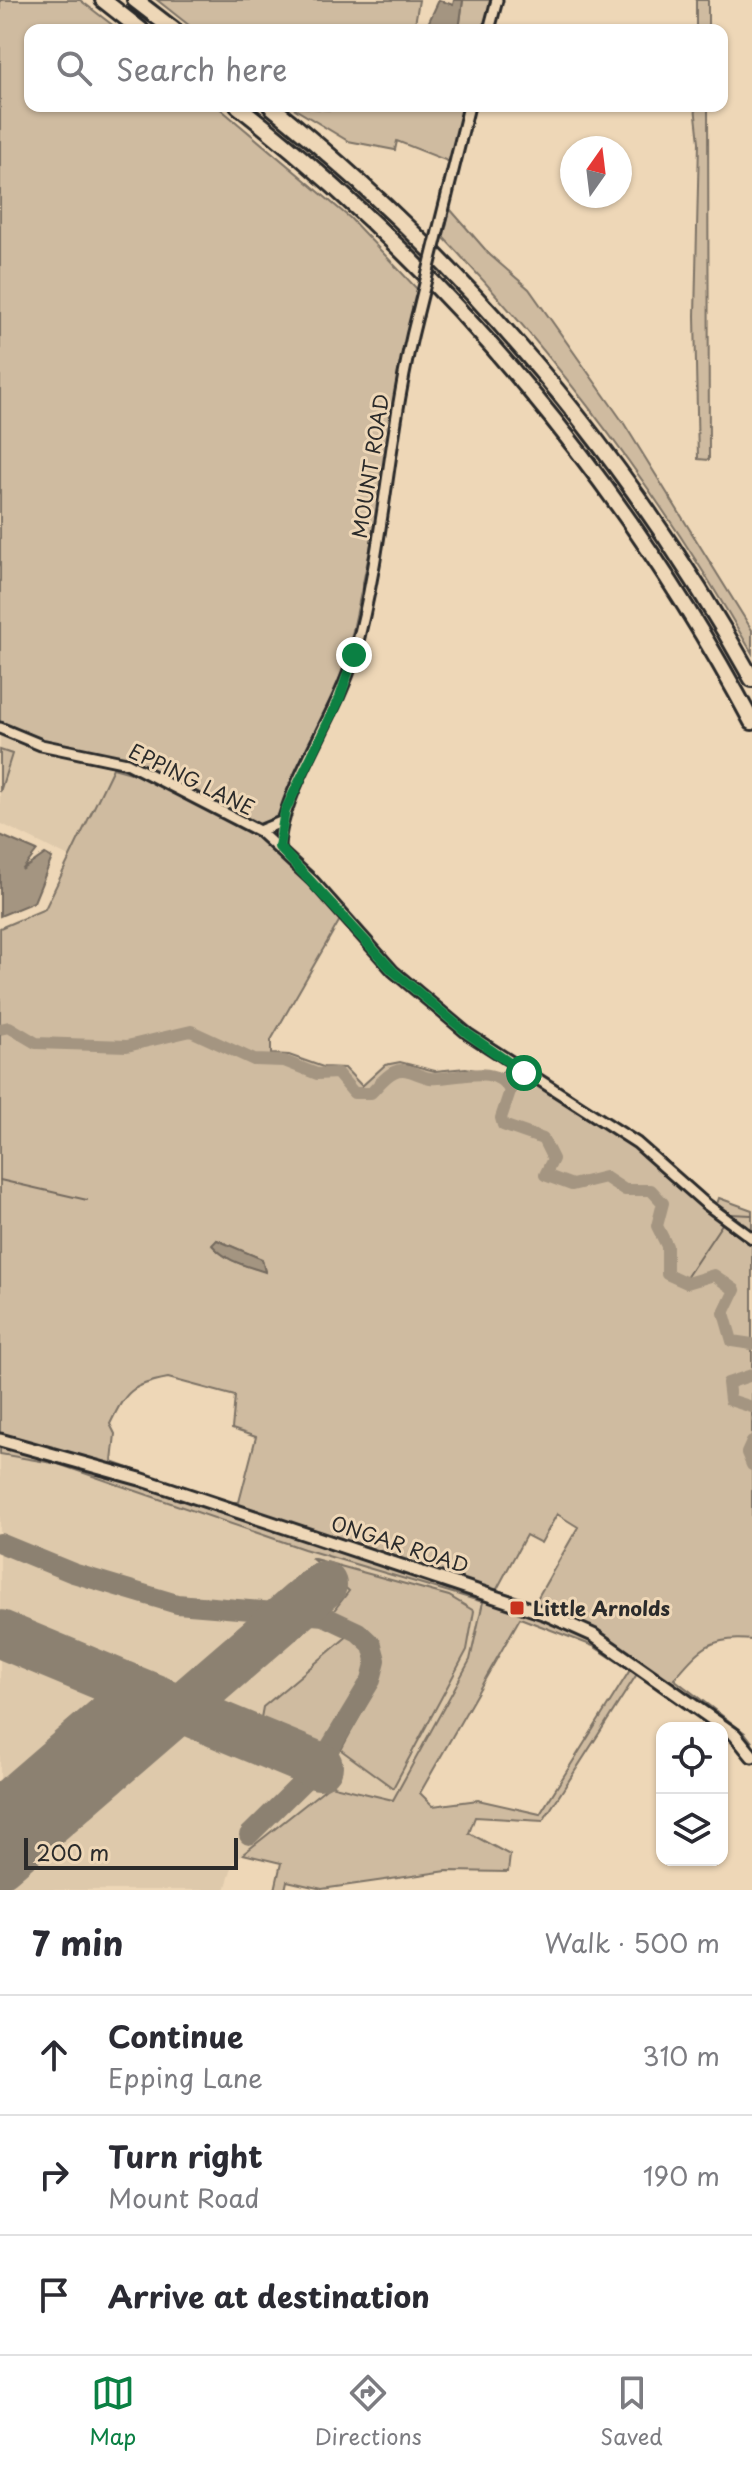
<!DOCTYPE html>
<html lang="en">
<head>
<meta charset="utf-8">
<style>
	body { margin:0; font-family:"Playpen Sans",sans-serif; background:#f7f7f7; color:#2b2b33 }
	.controls { position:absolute; right:24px; bottom:24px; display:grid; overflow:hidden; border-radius:16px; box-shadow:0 2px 6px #0004 }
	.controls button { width:72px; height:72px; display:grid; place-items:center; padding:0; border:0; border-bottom:2px solid #e1e1e2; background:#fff; color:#2b2b33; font:40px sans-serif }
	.compass { position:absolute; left:560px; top:136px; width:72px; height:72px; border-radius:50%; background:#fff; box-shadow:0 2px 6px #0004; rotate:14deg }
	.scale { position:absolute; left:24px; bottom:20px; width:214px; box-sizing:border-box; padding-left:8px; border:4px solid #2b2b2b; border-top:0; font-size:22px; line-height:28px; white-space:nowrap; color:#2b2b2b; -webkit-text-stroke:6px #eed7b7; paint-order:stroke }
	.stop { position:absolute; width:24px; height:24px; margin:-18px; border:6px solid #0b8043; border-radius:50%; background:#fff }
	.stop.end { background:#0b8043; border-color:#fff; box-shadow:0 2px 8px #0008 }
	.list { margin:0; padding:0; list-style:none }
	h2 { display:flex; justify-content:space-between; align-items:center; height:104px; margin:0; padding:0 32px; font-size:34px }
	h2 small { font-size:26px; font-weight:400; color:#7c7c81 }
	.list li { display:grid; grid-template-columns:52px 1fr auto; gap:24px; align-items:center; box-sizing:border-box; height:120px; padding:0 32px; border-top:2px solid #e1e1e2 }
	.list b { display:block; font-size:30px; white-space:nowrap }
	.list p { margin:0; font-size:26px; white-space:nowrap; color:#7c7c81 }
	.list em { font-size:26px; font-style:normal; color:#7c7c81 }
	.icon { flex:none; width:44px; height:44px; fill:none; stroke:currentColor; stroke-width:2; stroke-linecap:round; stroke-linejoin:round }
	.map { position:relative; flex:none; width:752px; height:1890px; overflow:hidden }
	.search { position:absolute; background:#fff; box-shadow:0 2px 6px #0004; left:24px; right:24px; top:24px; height:88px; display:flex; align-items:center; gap:20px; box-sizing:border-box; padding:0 28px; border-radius:16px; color:#7c7c81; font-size:30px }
	.sheet { height:464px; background:#fff }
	nav { display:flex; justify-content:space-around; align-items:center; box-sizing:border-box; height:112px; border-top:2px solid #e1e1e2; background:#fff; font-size:22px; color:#7c7c81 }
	nav a { display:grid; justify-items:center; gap:4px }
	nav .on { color:#0b8043 }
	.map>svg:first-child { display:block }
	.built { fill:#dec9ab }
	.green { fill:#cfbba0; stroke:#7d7366; stroke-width:2; fill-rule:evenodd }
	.water { fill:#a49581; stroke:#746b5f; stroke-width:2 }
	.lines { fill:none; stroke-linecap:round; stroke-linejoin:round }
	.stream { stroke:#746b5f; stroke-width:2 }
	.river { stroke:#a49581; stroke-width:12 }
	.taxiway { stroke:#8c8171; stroke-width:20 }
	.runway { stroke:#8c8171; stroke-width:48 }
	.tertiary-casing { stroke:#2b2b2b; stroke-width:15 }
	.primary-casing { stroke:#2b2b2b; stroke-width:17 }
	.motorway-casing { stroke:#2b2b2b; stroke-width:20 }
	.tertiary { stroke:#eed7b7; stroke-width:9 }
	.primary { stroke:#eed7b7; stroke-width:11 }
	.motorway { stroke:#eed7b7; stroke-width:14 }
	.tertiary-bridge-casing { stroke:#2b2b2b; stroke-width:15; stroke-linecap:butt }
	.tertiary-bridge { stroke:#eed7b7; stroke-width:9 }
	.route { stroke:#0b8043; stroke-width:10 }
	.poi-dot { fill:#c8321e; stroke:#eed7b7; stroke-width:3 }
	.labels { text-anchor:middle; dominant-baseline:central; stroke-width:6; stroke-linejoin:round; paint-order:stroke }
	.street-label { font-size:20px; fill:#2b2b2b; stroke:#eed7b7 }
	.poi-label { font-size:20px; font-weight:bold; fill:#2b2b2b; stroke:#eed7b7; text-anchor:start }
</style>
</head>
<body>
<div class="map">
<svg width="752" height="1890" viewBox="0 0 752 1890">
	<rect width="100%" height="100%" fill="#eed7b7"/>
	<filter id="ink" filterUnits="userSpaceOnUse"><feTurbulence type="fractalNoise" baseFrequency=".0125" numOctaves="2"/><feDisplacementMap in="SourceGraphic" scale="16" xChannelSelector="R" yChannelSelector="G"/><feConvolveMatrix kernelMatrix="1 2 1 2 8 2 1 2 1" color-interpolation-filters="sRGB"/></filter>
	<g filter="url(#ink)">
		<path class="built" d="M 0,733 L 57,755 L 113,768 L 71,858 L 0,823 L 0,792 L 12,754 L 0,750 Z
			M 0,1454 L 58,1464 L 304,1549 L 483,1602 L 470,1660 L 393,1800 L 329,1786 L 234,1861 L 225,1890 L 0,1890 Z"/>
		<path class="green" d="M 0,0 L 80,0 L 119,30 L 30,30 L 30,106 L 217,106 L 350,218 L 418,290 L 398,379 L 370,550 L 342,682 L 279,814 L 265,826 L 257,825 L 146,766 L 41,743 L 0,725 Z
			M 157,0 L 419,0 L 414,30 L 195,30 Z
			M 463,0 L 492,0 L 484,30 L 459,30 Z
			M 696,0 L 708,0 L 708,30 L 696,30 Z
			M 290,106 C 309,106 329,113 348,109 L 340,106 L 465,106 L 450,162 L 397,141 L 395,150 L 348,141 Z
			M 695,106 L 708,106 L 709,460 L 698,459 L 695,316 L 699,142 Z
			M 450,209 L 490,255 L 529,289 L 623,422 L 752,630 L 752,653 C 665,501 564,364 443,237 Z
			M 0,750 L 12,754 L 0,792 Z
			M 113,768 L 142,776 L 265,841 L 341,918 L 271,1040 L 271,1054 L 289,1055 L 323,1067 L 345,1068 L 362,1086 L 385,1065 L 400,1062 L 435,1071 L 466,1068 L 500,1075 L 507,1066 L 618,1135 L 752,1241 L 752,1640 C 710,1635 699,1650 674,1679 L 745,1733 L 752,1742 L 752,1762 L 733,1737 L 639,1671 L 543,1821 L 475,1817 L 469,1833 L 510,1855 L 508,1872 L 447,1871 L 322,1889 L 287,1881 L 285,1890 L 275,1890 L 281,1863 L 243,1854 L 330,1785 L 393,1800 L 470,1660 L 483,1602 L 304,1549 L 58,1464 L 0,1454 L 0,928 L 45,909 ZM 217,1240 L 261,1259 L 265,1271 C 246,1266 227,1261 213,1246 ZM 168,1378 L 235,1396 L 232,1429 L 256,1437 L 239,1502 L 225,1502 L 112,1462 L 115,1434 L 110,1424 C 126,1391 131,1385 168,1378 ZM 557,1514 L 578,1527 L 534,1604 L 496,1591 L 526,1535 L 541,1543 ZM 520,1618 L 593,1646 L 630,1670 L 540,1814 L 478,1800 L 433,1806 L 420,1793 Z
			M 719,1198 L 752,1210 L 752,1229 L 717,1204 Z
			M 311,1558 L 449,1596 L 474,1611 L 467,1650 L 393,1788 L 341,1750 C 369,1695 418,1643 332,1613 L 349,1591 Z
			M 349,1635 C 396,1662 346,1714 326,1745 L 261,1718 L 263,1707 Z"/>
		<path class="water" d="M 439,0 L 453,5 L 454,0 L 463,0 L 459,30 L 425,30 Z
			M 0,835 L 37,851 L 22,870 L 45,854 L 52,858 L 34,902 L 0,916 Z
			M 217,1240 L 262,1259 L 265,1272 C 245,1265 227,1262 212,1245 Z"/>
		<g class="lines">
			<path class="stream" d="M 0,1180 L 87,1200
				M 730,1214 L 752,1215
				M 684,1281 L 722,1224"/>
			<path class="river" d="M 0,1029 L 9,1027 L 36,1043 L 127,1046 L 191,1031 L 254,1060 L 284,1061 L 317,1074 L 337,1073 L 354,1093 L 371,1093 C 378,1086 385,1076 394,1072 C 407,1066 417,1076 430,1078 C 453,1081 496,1061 510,1091 L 501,1118 L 503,1125 L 543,1139 L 553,1159 L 545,1175 L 572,1185 L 605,1177 L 625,1190 L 651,1190 L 663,1203 L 657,1226 L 667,1246 L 667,1274 L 687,1283 L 714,1275 L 735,1290 L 724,1313 L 732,1341 L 752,1344
				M 752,1375 L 728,1383 L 730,1400 L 752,1407
				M 752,1442 L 747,1453 L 752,1465"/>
			<path class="taxiway" d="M 0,1543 L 73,1573 L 177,1604 L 324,1616 L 358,1632 L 372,1645 L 376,1660 L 371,1680 L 319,1766 L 249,1835
				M 256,1611 L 269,1613 L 273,1622 L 271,1631"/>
			<path class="runway" d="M 0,1634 L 319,1766
				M 0,1811 L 132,1697
				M 0,1864 L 323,1585"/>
			<g class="tertiary-casing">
				<path id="tertiary" d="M 489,30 L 497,0
					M 447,195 L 469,106
					M 0,728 L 41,745 L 127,763 L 259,831 L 313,881 L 393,971 L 468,1034 L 637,1143 L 706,1204 L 752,1238
					M 259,831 L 281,822
					M 279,847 C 281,792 337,716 354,656 C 385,545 388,428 417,316"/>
			</g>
			<g class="primary-casing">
				<path id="primary" d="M 0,1440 L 140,1479 L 546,1614 L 593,1635 L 735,1735 L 752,1756"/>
			</g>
			<g class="motorway-casing">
				<path id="motorway" d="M 103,0 L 141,30
					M 135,0 L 174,30
					M 238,106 C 450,273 625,483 752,722
					M 271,106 C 468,266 629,457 752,679"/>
			</g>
			<use href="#tertiary" class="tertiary"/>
			<use href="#primary" class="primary"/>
			<use href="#motorway" class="motorway"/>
			<g class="tertiary-bridge-casing">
				<path id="tertiary-bridge" d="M 417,316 L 447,195"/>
			</g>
			<use href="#tertiary-bridge" class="tertiary-bridge"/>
		</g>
	</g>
	<g class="lines" filter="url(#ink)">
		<path class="route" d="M 354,655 L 339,700 L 285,811 L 279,847 L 393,971 L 468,1034 L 524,1073"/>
	</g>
	<rect class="poi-dot" x="509" y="1600" width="16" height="16" rx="4"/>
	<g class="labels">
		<g class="street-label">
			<text transform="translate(370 466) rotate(-81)">MOUNT ROAD</text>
			<text transform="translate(192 779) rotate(26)">EPPING LANE</text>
			<text transform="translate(400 1544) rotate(18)">ONGAR ROAD</text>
		</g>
		<g class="poi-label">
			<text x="533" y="1608">Little Arnolds</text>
		</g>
	</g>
</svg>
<div class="controls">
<button><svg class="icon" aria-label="locate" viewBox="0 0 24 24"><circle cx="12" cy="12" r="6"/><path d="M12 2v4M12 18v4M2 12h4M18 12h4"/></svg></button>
<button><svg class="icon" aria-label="layers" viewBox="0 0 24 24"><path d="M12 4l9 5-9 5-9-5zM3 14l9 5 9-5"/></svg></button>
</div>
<svg class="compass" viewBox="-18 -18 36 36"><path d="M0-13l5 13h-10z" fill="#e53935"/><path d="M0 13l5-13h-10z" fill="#7c7c81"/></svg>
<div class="scale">200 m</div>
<div class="stop" style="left:524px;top:1073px"></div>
<div class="stop end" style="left:354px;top:655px"></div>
<div class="search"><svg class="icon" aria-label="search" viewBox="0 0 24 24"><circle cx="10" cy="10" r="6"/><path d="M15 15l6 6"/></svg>Search here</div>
</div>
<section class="sheet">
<h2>7 min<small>Walk · 500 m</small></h2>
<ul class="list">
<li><svg class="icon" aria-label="ahead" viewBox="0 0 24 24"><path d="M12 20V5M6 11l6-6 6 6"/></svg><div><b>Continue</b><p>Epping Lane</p></div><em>310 m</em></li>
<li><svg class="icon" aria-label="right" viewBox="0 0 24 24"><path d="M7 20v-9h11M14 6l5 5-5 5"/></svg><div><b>Turn right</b><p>Mount Road</p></div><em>190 m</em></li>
<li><svg class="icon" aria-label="arrive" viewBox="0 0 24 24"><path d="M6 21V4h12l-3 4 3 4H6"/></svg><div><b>Arrive at destination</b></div></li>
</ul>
</section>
<nav>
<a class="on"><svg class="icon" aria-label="map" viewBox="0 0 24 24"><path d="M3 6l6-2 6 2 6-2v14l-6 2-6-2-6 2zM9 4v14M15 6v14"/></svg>Map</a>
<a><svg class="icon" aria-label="directions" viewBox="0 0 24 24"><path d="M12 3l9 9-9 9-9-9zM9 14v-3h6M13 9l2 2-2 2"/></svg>Directions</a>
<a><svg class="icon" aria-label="saved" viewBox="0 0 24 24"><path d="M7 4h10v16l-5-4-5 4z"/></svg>Saved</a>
</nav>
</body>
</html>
